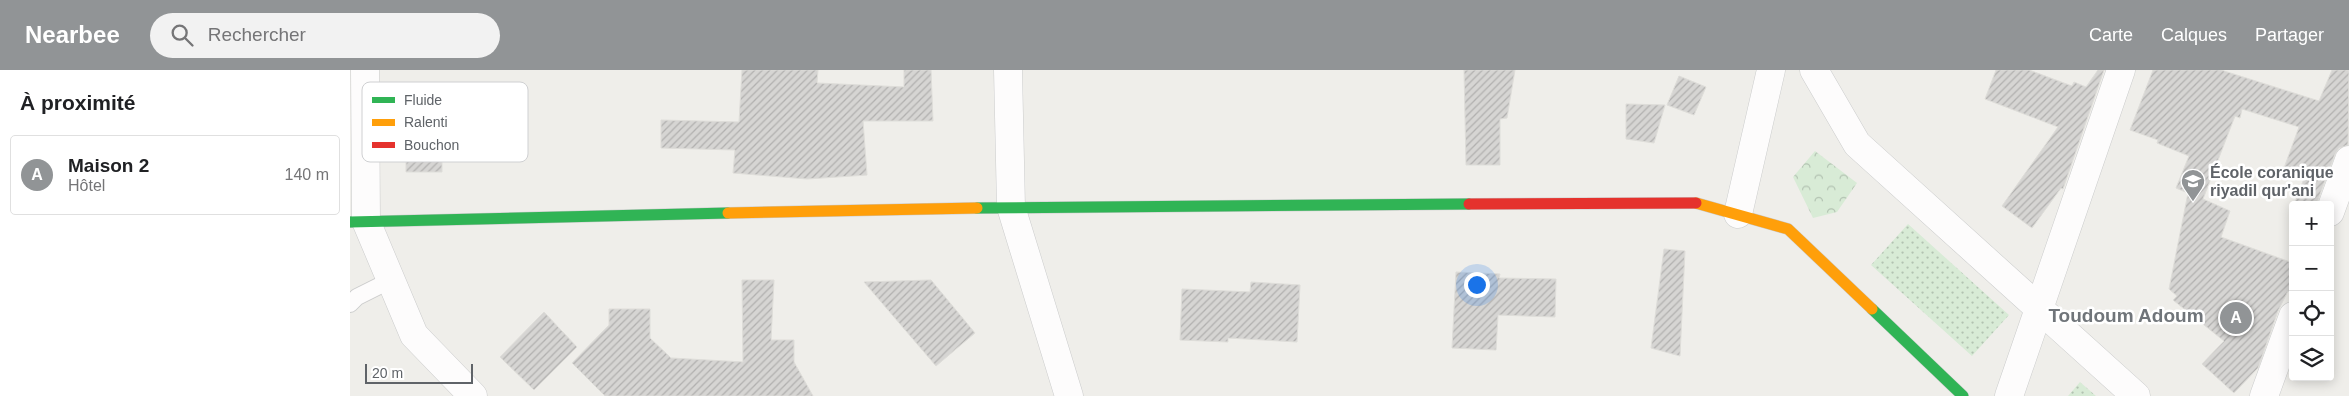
<!DOCTYPE html>
<html lang="fr">
<head>
<meta charset="utf-8">
<style>
	body { margin:0; font-family:Arial,sans-serif; background:#f2f2f2; color:#202124 }
	.controls { position:absolute; right:15px; bottom:15px; display:grid; overflow:hidden; border-radius:5px; box-shadow:0 2px 12px #0003 }
	.controls button { width:45px; height:45px; display:grid; place-items:center; padding:0; border:0; border-bottom:1px solid #e0e0e0; background:#fff; color:#202124; font:25px sans-serif }
	.scale { position:absolute; left:15px; bottom:12px; width:108px; box-sizing:border-box; padding-left:5px; border:2px solid #5f6368; border-top:0; font-size:14px; line-height:18px; white-space:nowrap; color:#5f6368; -webkit-text-stroke:4px #fff; paint-order:stroke }
	.you { position:absolute; left:1126px; top:214px; width:18px; height:18px; margin:-12px; border:4px solid #fff; border-radius:50%; background:#1a73e8; box-shadow:0 0 0 8px #1a73e833 }
	.badge { display:grid; place-items:center; width:32px; height:32px; border-radius:50%; background:#919496; color:#fff; font-size:16px; font-weight:700 }
	.pin { position:absolute; translate:-50% -50%; border:2px solid #fff; box-shadow:0 1px 5px #0006 }
	.list { margin:0; padding:0; list-style:none }
	h2 { display:flex; justify-content:space-between; align-items:center; height:65px; margin:0; padding:0 20px; font-size:21px }
	h2 small { font-size:16px; font-weight:400; color:#757577 }
	.list li { display:grid; grid-template-columns:32px 1fr auto; gap:15px; align-items:center; box-sizing:border-box; height:80px; margin:0 10px 10px; padding:0 10px; border:1px solid #e0e0e0; border-radius:5px }
	.list b { display:block; font-size:19px; white-space:nowrap }
	.list p { margin:0; font-size:16px; white-space:nowrap; color:#757577 }
	.list em { font-size:16px; font-style:normal; color:#757577 }
	.icon { flex:none; width:28px; height:28px; fill:none; stroke:currentColor; stroke-width:2; stroke-linecap:round; stroke-linejoin:round }
	.map { position:relative; flex:none; width:1999px; height:326px; overflow:hidden }
	header { display:flex; align-items:center; gap:30px; box-sizing:border-box; height:70px; padding:0 25px; background:#919496; color:#fff }
	header strong { font-size:24px }
	nav { display:flex; gap:28px; margin-inline-start:auto; font-size:18px }
	.search { width:350px; height:45px; background:#f2f2f2; display:flex; align-items:center; gap:12px; box-sizing:border-box; padding:0 18px; border-radius:28px; color:#757577; font-size:19px }
	main { display:flex }
	aside { flex:1; background:#fff }
	.map>svg:first-child { display:block }
	.grass { fill:url(#grass-dots) }
	.park { fill:url(#park-crowns) }
	.building { fill:url(#building-hatch); stroke:#deddd9 }
	.lines { fill:none; stroke-linecap:round; stroke-linejoin:round }
	.lane-casing { stroke:#cbcccc; stroke-width:18 }
	.street-casing { stroke:#cbcccc; stroke-width:29 }
	.fast-casing { stroke:#cacacb; stroke-width:12 }
	.slow-casing { stroke:#cacacb; stroke-width:12 }
	.jam-casing { stroke:#cacacb; stroke-width:12 }
	.lane { stroke:#fdfcfc; stroke-width:16 }
	.street { stroke:#fdfcfc; stroke-width:28 }
	.fast { stroke:#30b455; stroke-width:11 }
	.slow { stroke:#ff9f0a; stroke-width:11 }
	.jam { stroke:#e5322d; stroke-width:11 }
	.labels { text-anchor:middle; dominant-baseline:central; stroke-width:5; stroke-linejoin:round; paint-order:stroke }
	.poi-label { font-size:16px; font-weight:bold; fill:#5f6368; stroke:#fff; text-anchor:start }
	.quarter-label { font-size:19px; font-weight:bold; fill:#70757a; stroke:#fff }
	.key { fill:#fff; stroke:#cfd0d2; stroke-width:1 }
	.key-label { font-size:14px; fill:#5f6368 }
</style>
</head>
<body>
<header>
<strong>Nearbee</strong>
<div class="search"><svg class="icon" aria-label="search" viewBox="0 0 24 24"><circle cx="10" cy="10" r="6"/><path d="M15 15l6 6"/></svg>Rechercher</div>
<nav><a>Carte</a><a>Calques</a><a>Partager</a></nav>
</header>
<main>
<aside>
<h2>À proximité<small></small></h2>
<ul class="list">
<li><span class="badge">A</span><div><b>Maison 2</b><p>Hôtel</p></div><em>140 m</em></li>
</ul>
</aside>
<div class="map">
<svg width="1999" height="326" viewBox="0 0 1999 326">
	<defs>
		<pattern id="grass-dots" width="8" height="8" patternUnits="userSpaceOnUse" patternTransform="scale(1.25)"><rect width="8" height="8" fill="#d8ebd6"/><path d="M2 2h.1M6 6h.1" fill="none" stroke="#b2c2b1" stroke-width="1.8" stroke-linecap="round"/></pattern>
		<pattern id="park-crowns" width="20" height="18" patternUnits="userSpaceOnUse" patternTransform="scale(1.25)"><rect width="20" height="18" fill="#d8ebd6"/><path d="M2 6a3 3 0 1 1 6 0M12 15a3 3 0 1 1 6 0" fill="none" stroke="#b2c2b1"/></pattern>
		<pattern id="building-hatch" width="6" height="6" patternUnits="userSpaceOnUse" patternTransform="scale(1.25)"><rect width="6" height="6" fill="#d6d5d3"/><path d="M-1 1l2-2M0 6l6-6M5 7l2-2" fill="none" stroke="#b1b0af"/></pattern>
	</defs>
	<rect width="100%" height="100%" fill="#efeeea"/>
	<path class="grass" d="M 1558,154 L 1659,245 L 1622,286 L 1521,195 Z
		M 1730,312 L 1746,326 L 1718,326 Z"/>
	<path class="park" d="M 1465,81 L 1507,113 L 1487,142 L 1463,148 L 1443,107 Z"/>
	<path class="building" d="M 392,0 L 468,0 L 467,13 L 554,17 L 554,0 L 581,0 L 583,51 L 513,51 L 517,105 L 457,109 L 383,103 L 385,80 L 311,78 L 311,50 L 389,52 Z
		M 1114,0 L 1165,0 L 1157,48 L 1150,49 L 1150,95 L 1116,95 Z
		M 1646,0 L 1679,0 L 1722,16 L 1724,12 L 1736,17 L 1748,0 L 1754,0 L 1713,119 L 1711,118 L 1682,158 L 1652,136 L 1708,57 L 1635,29 Z
		M 1803,0 L 1871,0 L 1969,31 L 1982,0 L 1999,0 L 1998,75 L 1989,78 L 1985,84 L 1966,135 L 1944,135 L 1955,106 L 1934,98 L 1949,57 L 1892,39 L 1890,48 L 1885,46 L 1853,129 L 1880,141 L 1871,167 L 1943,193 L 1943,222 L 1938,221 L 1928,241 L 1908,298 L 1884,323 L 1852,294 L 1874,271 L 1823,230 L 1827,226 L 1819,219 L 1838,123 L 1826,118 L 1839,86 L 1807,73 L 1808,70 L 1780,60 Z
		M 1329,6 L 1356,17 L 1344,45 L 1317,35 Z
		M 1276,34 L 1315,35 L 1304,73 L 1276,69 Z
		M 56,73 L 92,73 L 92,102 L 56,102 Z
		M 1314,179 L 1335,181 L 1330,286 L 1301,278 Z
		M 1106,202 L 1150,204 L 1149,208 L 1206,209 L 1205,247 L 1148,245 L 1146,280 L 1102,278 Z
		M 392,210 L 424,210 L 421,270 L 444,270 L 444,292 L 463,326 L 255,326 L 222,293 L 259,255 L 259,239 L 300,239 L 300,268 L 321,288 L 393,292 Z
		M 581,210 L 625,263 L 586,296 L 514,212 Z
		M 901,212 L 950,215 L 947,272 L 878,268 L 878,272 L 830,270 L 832,219 L 900,222 Z
		M 194,242 L 227,277 L 184,320 L 150,287 Z"/>
	<g class="lines">
		<g class="lane-casing">
			<path id="lane" d="M 0,234 L 7,227 L 41,210"/>
		</g>
		<g class="street-casing">
			<path id="street" d="M 15,0 L 16,151 L 64,265 L 123,326
				M 658,0 L 661,137 L 719,326
				M 1464,0 L 1507,74 L 1786,326
				M 1980,142 L 1999,90
				M 1388,144 L 1421,0
				M 1659,326 L 1771,0
				M 1914,326 L 1943,246"/>
		</g>
		<g class="fast-casing">
			<path id="fast" d="M 627,138 L 1119,134
				M 0,152 L 378,143
				M 1522,239 L 1613,326"/>
		</g>
		<g class="slow-casing">
			<path id="slow" d="M 1346,133 L 1438,159 L 1522,239
				M 378,143 L 627,138"/>
		</g>
		<g class="jam-casing">
			<path id="jam" d="M 1119,134 L 1346,133"/>
		</g>
		<use href="#lane" class="lane"/>
		<use href="#street" class="street"/>
		<use href="#fast" class="fast"/>
		<use href="#slow" class="slow"/>
		<use href="#jam" class="jam"/>
	</g>
	<defs>
		<g id="school-pin" transform="scale(1.25)"><path d="M0 17L-7.5 6A9.5 9.5 0 1 1 7.5 6Z" fill="#919496" stroke="#fff"/><path d="M0-5L7-2L0 1L-7-2ZM-4 1L0 2.5L4 1V4Q0 6-4 4Z" fill="#fff"/></g>
	</defs>
	<g fill-rule="evenodd">
		<use href="#school-pin" x="1843" y="111"/>
	</g>
	<g class="labels">
		<g class="poi-label">
			<text x="1860" y="102">École coranique<tspan x="1860" dy="18">riyadil qur'ani</tspan></text>
		</g>
		<g class="quarter-label">
			<text x="1776" y="245">Toudoum Adoum</text>
		</g>
	</g>
	<rect x="12" y="12" width="166" height="80" rx="8" class="key"/>
	<rect x="22" y="27" width="23" height="6" fill="#30b455"/>
	<rect x="22" y="49" width="23" height="7" fill="#ff9f0a"/>
	<rect x="22" y="72" width="23" height="6" fill="#e5322d"/>
	<g class="key-label">
		<text x="54" y="35">Fluide</text>
		<text x="54" y="57">Ralenti</text>
		<text x="54" y="80">Bouchon</text>
	</g>
</svg>
<div class="controls">
<button>+</button>
<button>−</button>
<button><svg class="icon" aria-label="locate" viewBox="0 0 24 24"><circle cx="12" cy="12" r="6"/><path d="M12 2v4M12 18v4M2 12h4M18 12h4"/></svg></button>
<button><svg class="icon" aria-label="layers" viewBox="0 0 24 24"><path d="M12 4l9 5-9 5-9-5zM3 14l9 5 9-5"/></svg></button>
</div>
<div class="scale">20 m</div>
<div class="you"></div>
<div class="pin badge" style="left:1886px;top:248px">A</div>
</div>
</main>
</body>
</html>
